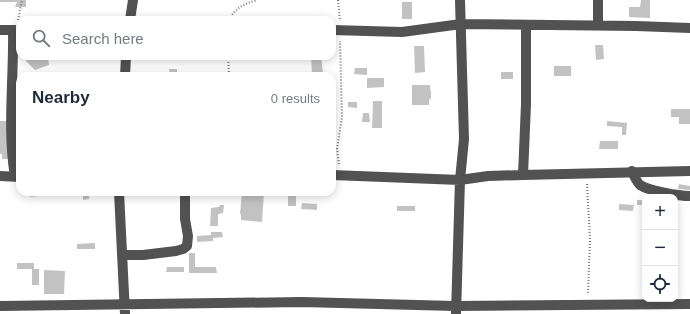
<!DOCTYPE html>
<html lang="en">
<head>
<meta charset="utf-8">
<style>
	body { margin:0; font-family:Arial,sans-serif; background:#f6f6f7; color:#1f2937 }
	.controls { position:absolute; right:12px; bottom:12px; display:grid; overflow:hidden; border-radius:8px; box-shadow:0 2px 10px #0003 }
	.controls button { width:36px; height:36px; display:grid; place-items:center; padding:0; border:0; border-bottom:1px solid #e0e1e3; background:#fff; color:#1f2937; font:20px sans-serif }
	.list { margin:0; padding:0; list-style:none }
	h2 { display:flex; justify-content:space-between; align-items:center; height:52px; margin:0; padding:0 16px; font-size:17px }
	h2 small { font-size:13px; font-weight:400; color:#747a83 }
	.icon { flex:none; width:22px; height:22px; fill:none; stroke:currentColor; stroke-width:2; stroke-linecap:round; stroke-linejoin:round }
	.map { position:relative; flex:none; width:690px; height:314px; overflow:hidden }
	.search { position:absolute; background:#fff; box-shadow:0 2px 10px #0003; left:16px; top:16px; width:320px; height:44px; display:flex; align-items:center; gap:10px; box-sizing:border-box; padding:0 14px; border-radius:12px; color:#747a83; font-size:15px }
	.panel { position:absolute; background:#fff; box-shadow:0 2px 10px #0003; left:16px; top:72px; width:320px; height:124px; border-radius:12px }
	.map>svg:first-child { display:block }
	.building { fill:#c2c2c2 }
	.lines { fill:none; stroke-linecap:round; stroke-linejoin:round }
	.path { stroke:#747474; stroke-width:2; stroke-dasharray:1 2; stroke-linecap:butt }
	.minor { stroke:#525252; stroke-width:10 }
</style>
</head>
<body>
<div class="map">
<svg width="690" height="314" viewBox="0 0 690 314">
	<rect width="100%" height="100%" fill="#fff"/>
	<path class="building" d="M 0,0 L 26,0 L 26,7 L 15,7 L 17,2 L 0,2 Z
		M 641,0 L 650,0 L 650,18 L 629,17 L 629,7 L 640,7 Z
		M 402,2 L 412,2 L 412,19 L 402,19 Z
		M 595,45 L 603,45 L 604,59 L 596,60 Z
		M 414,46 L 424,46 L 425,72 L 415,73 Z
		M 26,56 L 48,56 L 49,65 L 35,70 L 26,61 Z
		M 311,56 L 321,56 L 323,73 L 312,74 Z
		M 554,66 L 571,66 L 571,76 L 554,76 Z
		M 355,68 L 367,68 L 367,75 L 354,74 Z
		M 169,69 L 177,69 L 177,76 L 170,76 Z
		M 501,72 L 513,72 L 513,79 L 501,79 Z
		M 367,78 L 384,78 L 384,87 L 367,88 Z
		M 412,85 L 430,85 L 430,90 L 431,91 L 431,98 L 429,100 L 429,105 L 412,105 Z
		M 373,101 L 382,101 L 382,128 L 372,128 Z
		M 348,102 L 357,102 L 357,108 L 348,107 Z
		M 671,109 L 690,109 L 690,124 L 679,124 L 679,117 L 671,117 Z
		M 363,113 L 369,113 L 370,122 L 362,122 Z
		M 0,121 L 8,121 L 10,159 L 2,159 L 2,154 L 0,154 Z
		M 607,121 L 627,123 L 626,135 L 622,135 L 622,127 L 607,126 Z
		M 600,141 L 618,141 L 618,149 L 599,149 Z
		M 679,184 L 690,186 L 690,190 L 678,189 Z
		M 30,192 L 47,192 L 47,195 L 30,197 Z
		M 52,192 L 63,192 L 63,195 L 52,195 Z
		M 73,192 L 89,192 L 89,199 L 83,200 L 83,195 Z
		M 96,192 L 113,192 L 113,196 L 97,196 Z
		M 242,192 L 264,192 L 262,222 L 241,220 L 241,214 L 240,214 Z
		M 288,192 L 296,192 L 296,206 L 288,206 Z
		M 637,200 L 645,200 L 645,205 L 637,205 Z
		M 302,203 L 317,204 L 317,210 L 301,209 Z
		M 619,204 L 634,205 L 633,211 L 619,210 Z
		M 220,205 L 224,205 L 223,213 L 218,214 L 218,226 L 210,226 L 211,208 L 219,207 Z
		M 397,206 L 415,206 L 415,211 L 397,211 Z
		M 211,232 L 222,232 L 223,237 L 213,238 L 213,241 L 197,242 L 197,236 L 211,235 Z
		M 95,243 L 95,249 L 77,249 L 77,244 Z
		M 189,253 L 195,253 L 195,267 L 216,267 L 217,273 L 189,273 Z
		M 17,263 L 34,263 L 34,269 L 39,269 L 39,285 L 32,285 L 32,269 L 17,269 Z
		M 167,267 L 184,267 L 184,272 L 166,272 Z
		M 44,270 L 65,271 L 64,294 L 44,294 Z"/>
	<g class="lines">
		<path class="path" d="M 338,0 L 340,21
			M 18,20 L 22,0
			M 229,20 C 235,8 244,4 257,0
			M 228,56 L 229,76
			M 339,164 L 337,149 L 342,117 L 340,41
			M 587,184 L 590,239 L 588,294"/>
		<path class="minor" d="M 130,20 L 133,0
			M 598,25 L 598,0
			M 0,30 L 20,30
			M 13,30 C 14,78 7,130 15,176
			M 332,30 L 402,32 L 461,24 L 636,26 L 690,28
			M 125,76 L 126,56
			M 632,171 C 634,176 636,181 640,185 C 649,191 679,196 690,196
			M 332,175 L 460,180 L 488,176 L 523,175 L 690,171
			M 523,175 L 526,104 L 526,25
			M 0,176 L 20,177
			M 119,192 L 125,314
			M 122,255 L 143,255 L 176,251 L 183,249 L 187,246 L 188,236 L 185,219 L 185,192
			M 0,306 L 302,302 L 455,306 L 690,304
			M 456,314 L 460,180 L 464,139 L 460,0"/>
	</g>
</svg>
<div class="controls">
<button>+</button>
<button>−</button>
<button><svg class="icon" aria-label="locate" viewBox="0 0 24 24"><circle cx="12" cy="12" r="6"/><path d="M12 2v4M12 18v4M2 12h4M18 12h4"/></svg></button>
</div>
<div class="search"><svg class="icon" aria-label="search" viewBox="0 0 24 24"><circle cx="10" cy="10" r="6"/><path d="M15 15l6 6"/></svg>Search here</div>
<section class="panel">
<h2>Nearby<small>0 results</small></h2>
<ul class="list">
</ul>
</section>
</div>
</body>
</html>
